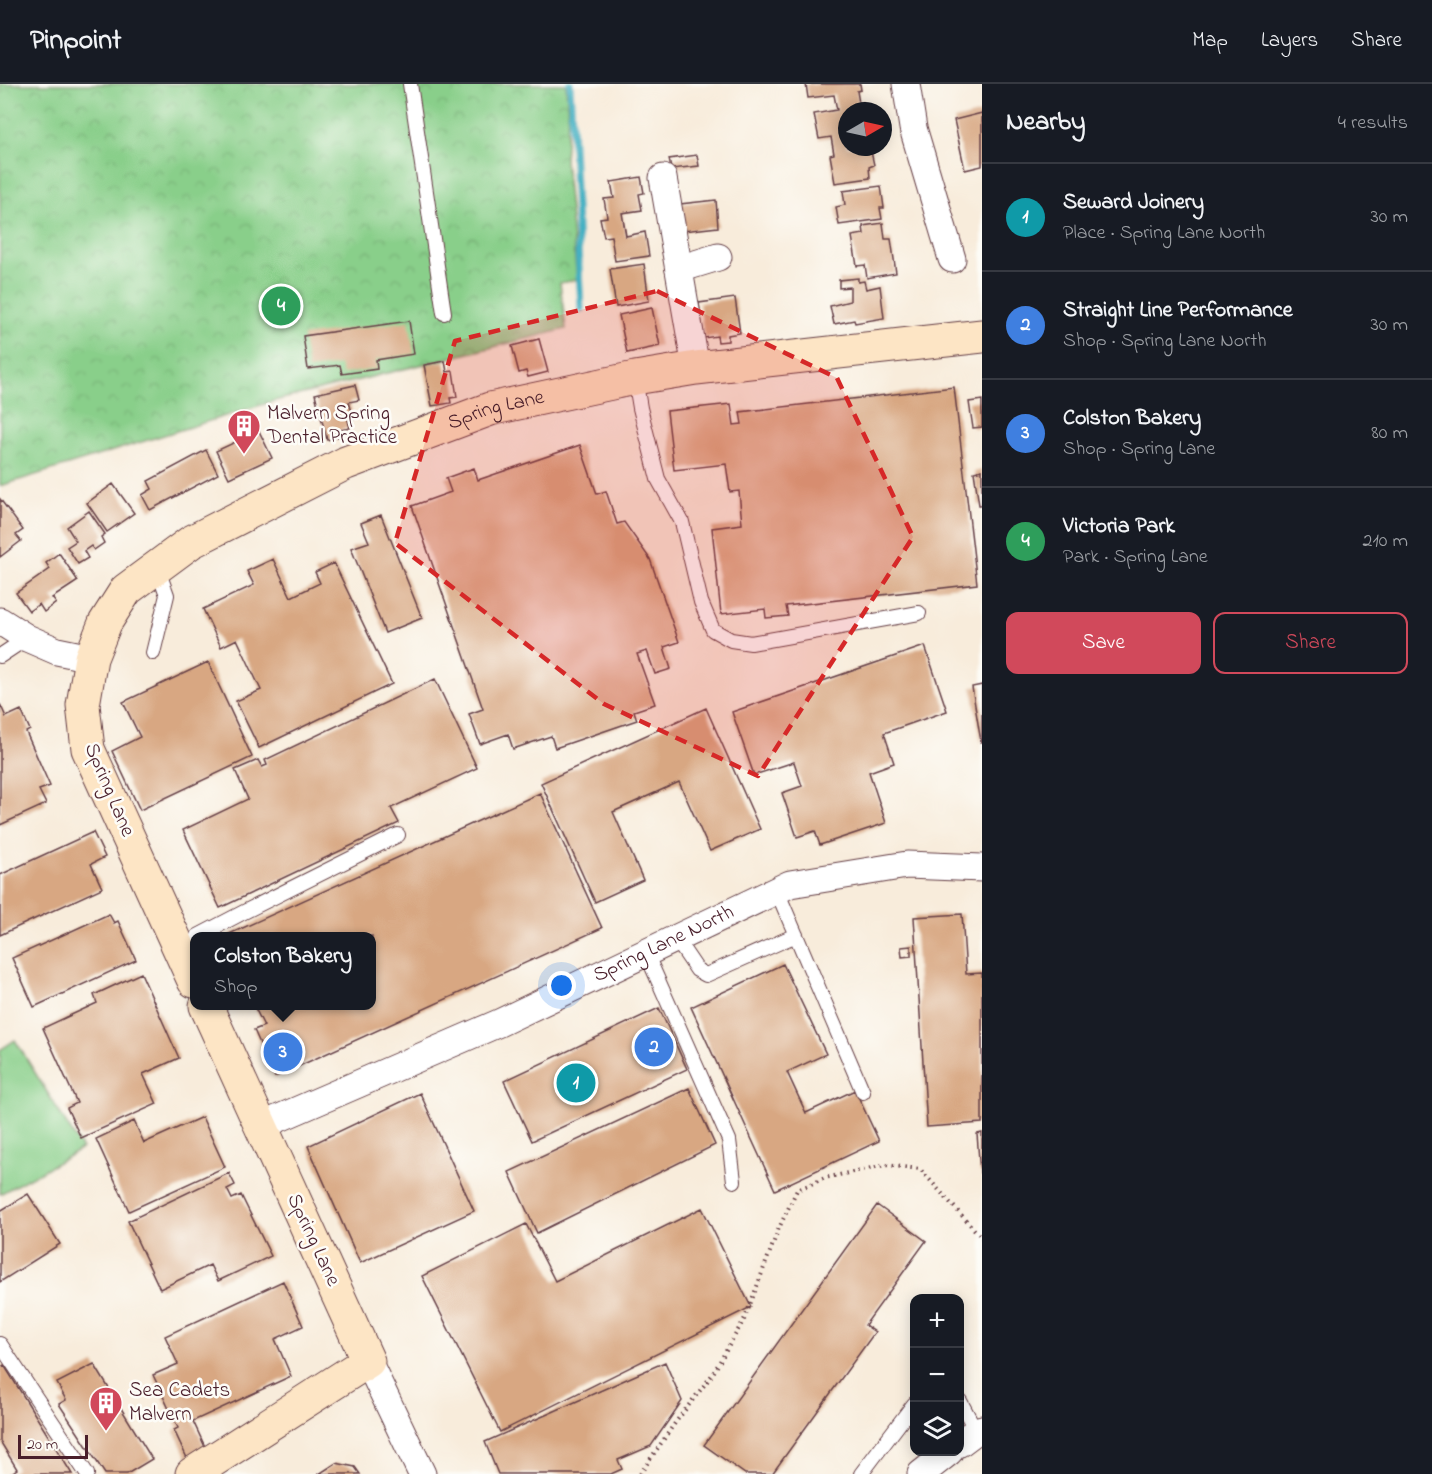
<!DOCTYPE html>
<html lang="en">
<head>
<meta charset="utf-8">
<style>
	body { margin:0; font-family:"Indie Flower",sans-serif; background:#20242c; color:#f1f3f6 }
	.controls { position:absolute; right:18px; bottom:18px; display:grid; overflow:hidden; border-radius:12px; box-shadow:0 3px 15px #0003 }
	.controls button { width:54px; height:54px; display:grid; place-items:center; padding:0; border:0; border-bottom:2px solid #363941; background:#171b24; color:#f1f3f6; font:30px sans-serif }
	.compass { position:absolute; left:838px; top:18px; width:54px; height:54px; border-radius:50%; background:#171b24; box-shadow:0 3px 15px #0003; rotate:81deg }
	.scale { position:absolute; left:18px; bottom:15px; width:70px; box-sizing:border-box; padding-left:6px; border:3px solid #4a1f2b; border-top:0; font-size:16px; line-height:21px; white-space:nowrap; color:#4a1f2b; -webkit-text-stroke:4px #fdfcf7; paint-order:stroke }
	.you { position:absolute; left:562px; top:902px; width:21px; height:21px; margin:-15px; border:4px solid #fff; border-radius:50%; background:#1a73e8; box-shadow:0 0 0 9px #1a73e833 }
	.badge { display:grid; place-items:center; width:39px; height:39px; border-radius:50%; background:#d1495b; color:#fff; font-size:20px; font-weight:700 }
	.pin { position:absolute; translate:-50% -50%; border:3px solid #fff; box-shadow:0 2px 6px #0006 }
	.popup { position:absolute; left:190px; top:848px; width:186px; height:78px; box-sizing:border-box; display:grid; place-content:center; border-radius:12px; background:#171b24; filter:drop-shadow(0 2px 4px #0005); font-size:20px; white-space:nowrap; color:#9ea1a6 }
	.popup b { font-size:22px; color:#f1f3f6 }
	.popup::after { content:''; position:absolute; left:50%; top:100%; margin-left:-12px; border:12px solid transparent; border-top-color:#171b24 }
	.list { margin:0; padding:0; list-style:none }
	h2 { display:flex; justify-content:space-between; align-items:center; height:78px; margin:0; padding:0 24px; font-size:26px }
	h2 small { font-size:20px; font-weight:400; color:#9ea1a6 }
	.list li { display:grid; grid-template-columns:39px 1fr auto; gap:18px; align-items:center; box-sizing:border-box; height:108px; padding:0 24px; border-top:2px solid #363941 }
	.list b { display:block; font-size:22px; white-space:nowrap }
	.list p { margin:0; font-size:20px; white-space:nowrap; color:#9ea1a6 }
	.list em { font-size:20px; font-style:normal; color:#9ea1a6 }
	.actions { display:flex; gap:12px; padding:18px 24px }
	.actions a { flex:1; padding:14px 0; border:2px solid #d1495b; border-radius:12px; text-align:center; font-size:21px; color:#d1495b }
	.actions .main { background:#d1495b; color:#fff }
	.icon { flex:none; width:33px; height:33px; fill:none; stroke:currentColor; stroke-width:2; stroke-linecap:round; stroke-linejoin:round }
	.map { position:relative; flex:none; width:982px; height:1390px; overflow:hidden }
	header { display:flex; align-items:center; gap:36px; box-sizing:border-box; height:84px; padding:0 30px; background:#171b24; border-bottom:2px solid #363941 }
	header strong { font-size:28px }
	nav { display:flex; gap:33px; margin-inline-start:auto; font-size:21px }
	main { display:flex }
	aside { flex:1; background:#171b24 }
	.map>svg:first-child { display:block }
	.green { fill:#89cf8a; stroke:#6a775a; stroke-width:1.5 }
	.park { fill:url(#park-crowns); stroke:#6a775a; stroke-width:1.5 }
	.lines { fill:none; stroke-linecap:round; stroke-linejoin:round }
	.stream { stroke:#44b0c2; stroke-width:7 }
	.building { fill:#d8a782 }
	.lane-casing { stroke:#643e45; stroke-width:16 }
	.street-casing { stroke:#643e45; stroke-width:29 }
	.secondary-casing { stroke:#643e45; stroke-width:35 }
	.path { stroke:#643e45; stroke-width:4; stroke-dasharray:1.5 4.5; stroke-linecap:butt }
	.lane { stroke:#fff; stroke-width:14 }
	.street { stroke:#fff; stroke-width:27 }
	.secondary { stroke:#fde5c5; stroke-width:33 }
	.marked { fill:#d62828; fill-opacity:0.2; stroke:#d62828; stroke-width:4.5; stroke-dasharray:12 8; stroke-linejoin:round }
	.labels { text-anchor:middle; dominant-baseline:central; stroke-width:5; stroke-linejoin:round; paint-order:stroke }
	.street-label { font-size:21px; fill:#4a1f2b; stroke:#fdfcf7 }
	.poi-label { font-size:21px; fill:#4a1f2b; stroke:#fdfcf7; text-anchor:start }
</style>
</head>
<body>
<header>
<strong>Pinpoint</strong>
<nav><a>Map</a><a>Layers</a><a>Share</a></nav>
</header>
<main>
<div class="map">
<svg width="982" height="1390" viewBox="0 0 982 1390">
	<defs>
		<pattern id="park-crowns" width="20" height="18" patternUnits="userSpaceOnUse" patternTransform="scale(1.5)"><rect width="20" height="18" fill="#89cf8a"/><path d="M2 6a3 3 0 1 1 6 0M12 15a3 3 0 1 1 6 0" fill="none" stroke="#78b177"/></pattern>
	</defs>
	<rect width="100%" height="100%" fill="#fdfcf7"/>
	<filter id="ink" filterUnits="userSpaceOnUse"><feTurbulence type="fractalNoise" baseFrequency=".0167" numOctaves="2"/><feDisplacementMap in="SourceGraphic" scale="12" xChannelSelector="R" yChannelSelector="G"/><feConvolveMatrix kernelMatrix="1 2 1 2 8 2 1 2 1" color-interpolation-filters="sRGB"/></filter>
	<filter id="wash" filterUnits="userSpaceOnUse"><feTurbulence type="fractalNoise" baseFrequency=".008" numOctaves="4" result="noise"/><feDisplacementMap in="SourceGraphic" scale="24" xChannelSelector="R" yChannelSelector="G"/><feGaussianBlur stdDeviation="1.35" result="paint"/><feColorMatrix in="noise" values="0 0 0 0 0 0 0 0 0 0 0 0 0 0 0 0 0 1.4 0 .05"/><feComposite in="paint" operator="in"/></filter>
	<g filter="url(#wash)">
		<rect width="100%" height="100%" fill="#f8ecdb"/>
		<path class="green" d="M 15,956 L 82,1065 L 0,1110 L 0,966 Z"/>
		<path class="park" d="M 0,0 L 566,0 L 568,33 L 565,76 L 577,196 L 560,199 L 566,245 L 274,317 L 0,402 Z"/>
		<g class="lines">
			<path class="stream" d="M 570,0 L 581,225"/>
		</g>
		<g id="blocks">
			<path class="building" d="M 806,0 L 860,0 L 861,6 L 857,7 L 859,19 L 863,18 L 865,27 L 847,27 L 847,63 L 870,63 L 874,81 L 869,83 L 870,94 L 835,99 L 830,71 L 834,70 L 831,53 L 819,55 L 814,30 L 837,26 L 834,11 L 808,14 Z
				M 982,29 L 982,82 L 965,86 L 954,36 Z
				M 697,71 L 699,82 L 671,85 L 669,75 Z
				M 641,93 L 644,109 L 639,110 L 642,126 L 622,129 L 626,152 L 645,148 L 649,172 L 615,177 L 611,152 L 604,153 L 600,134 L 607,133 L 604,115 L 614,114 L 611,98 Z
				M 881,102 L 884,124 L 880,124 L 882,135 L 839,141 L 836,123 L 845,121 L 843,107 Z
				M 716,116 L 718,143 L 683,147 L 680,120 Z
				M 883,139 L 885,155 L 891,155 L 896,189 L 867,194 L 865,181 L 857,182 L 852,152 L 864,150 L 863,142 Z
				M 644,180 L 649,217 L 616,223 L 610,185 Z
				M 858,194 L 858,198 L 864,197 L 866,205 L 880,202 L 884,234 L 855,239 L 854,236 L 834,240 L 830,222 L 850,217 L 850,203 L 839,204 L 839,196 Z
				M 735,214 L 740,249 L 728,251 L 728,257 L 718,258 L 717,252 L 704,254 L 699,219 Z
				M 652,224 L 660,262 L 627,269 L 619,231 Z
				M 409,237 L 414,270 L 376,276 L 377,285 L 342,290 L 340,281 L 308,285 L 303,252 Z
				M 539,255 L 548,288 L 528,293 L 526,287 L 519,289 L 512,262 Z
				M 445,277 L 447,288 L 453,287 L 457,313 L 450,314 L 451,319 L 432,322 L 424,281 Z
				M 355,301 L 359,316 L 349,318 L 354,335 L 348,336 L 350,344 L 340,346 L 341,352 L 327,356 L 315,310 Z
				M 954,303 L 977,500 L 786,522 L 788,532 L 766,534 L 765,525 L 721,530 L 712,444 L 742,440 L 739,407 L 730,408 L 726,380 L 674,386 L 667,327 L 731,320 L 734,341 L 742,340 L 740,328 Z
				M 982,316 L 982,343 L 973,344 L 969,318 Z
				M 259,347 L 272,374 L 229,394 L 216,367 Z
				M 580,361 L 597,410 L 606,407 L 617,440 L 624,438 L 650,475 L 679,558 L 664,563 L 671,585 L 655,590 L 647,567 L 637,570 L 655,620 L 634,627 L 637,636 L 555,664 L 551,652 L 513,665 L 508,650 L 480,660 L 469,630 L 483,625 L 412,422 L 451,408 L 446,394 L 474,384 L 478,396 Z
				M 206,366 L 218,390 L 150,426 L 142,411 L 152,405 L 148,397 Z
				M 982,386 L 982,421 L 979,421 L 974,388 Z
				M 113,400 L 134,429 L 107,448 L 87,419 Z
				M 0,415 L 23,446 L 16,451 L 21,457 L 0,473 Z
				M 89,427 L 105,450 L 101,453 L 104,459 L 94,466 L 91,462 L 84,467 L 88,474 L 78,480 L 67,463 L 76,457 L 67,443 Z
				M 381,431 L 422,534 L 385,549 L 351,464 L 369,458 L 361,439 Z
				M 59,469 L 78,497 L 52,514 L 56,519 L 44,528 L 39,520 L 29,527 L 16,509 L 50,485 L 46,479 Z
				M 273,475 L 291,513 L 320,499 L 315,488 L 334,479 L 392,600 L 259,664 L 236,617 L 261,606 L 237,555 L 221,563 L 203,525 L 254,501 L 247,487 Z
				M 925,562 L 947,627 L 884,649 L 894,679 L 869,688 L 886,739 L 820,761 L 815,747 L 797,753 L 782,709 L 802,702 L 794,678 L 754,691 L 732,628 Z
				M 208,578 L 252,673 L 140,726 L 112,667 L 140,653 L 123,618 Z
				M 435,595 L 477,684 L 391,724 L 399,739 L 220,824 L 183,746 L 248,715 L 235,686 L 258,676 L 262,683 L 267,681 L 265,676 Z
				M 982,601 L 982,658 L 981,658 L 972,603 Z
				M 0,620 L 6,633 L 21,626 L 30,646 L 26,648 L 50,702 L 39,706 L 46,720 L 0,741 Z
				M 706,624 L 760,745 L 710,767 L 679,698 L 613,728 L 643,796 L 595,818 L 541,699 Z
				M 540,709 L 602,844 L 275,993 L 254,946 L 264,942 L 254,922 L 372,922 L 372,852 L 225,852 Z
				M 93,748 L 105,773 L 91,780 L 102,804 L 0,851 L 0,791 Z
				M 109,830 L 114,839 L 118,837 L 136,876 L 34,923 L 12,874 Z
				M 962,830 L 966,890 L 982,889 L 982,1039 L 927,1043 L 914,833 Z
				M 911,862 L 911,872 L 902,873 L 901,863 Z
				M 783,880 L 826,970 L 787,988 L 806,1029 L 855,1006 L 879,1057 L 775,1106 L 691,923 Z
				M 141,889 L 179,974 L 143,990 L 157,1020 L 81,1054 L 67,1024 L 77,1019 L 43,944 L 97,919 L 94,911 Z
				M 659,924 L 687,985 L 532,1057 L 504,997 Z
				M 689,1004 L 715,1061 L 537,1149 L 509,1088 Z
				M 420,1009 L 474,1127 L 360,1179 L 308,1062 Z
				M 202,1033 L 225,1083 L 129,1127 L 96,1055 L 134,1037 L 144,1059 Z
				M 982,1049 L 982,1089 L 980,1089 L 977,1050 Z
				M 229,1089 L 235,1101 L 227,1105 L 232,1115 L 241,1111 L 271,1172 L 218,1197 L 210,1181 L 160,1205 L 128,1137 Z
				M 28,1110 L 60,1160 L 0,1198 L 0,1127 Z
				M 877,1121 L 926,1157 L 865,1241 L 875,1248 L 772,1390 L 745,1390 L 704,1361 Z
				M 702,1124 L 751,1223 L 500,1348 L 422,1192 L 526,1140 L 555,1197 Z
				M 283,1197 L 303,1242 L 275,1255 L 291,1292 L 193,1337 L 206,1365 L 187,1374 L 174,1346 L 178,1344 L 153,1291 L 178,1280 L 165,1252 Z
				M 665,1278 L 682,1317 L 651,1362 L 618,1376 L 622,1385 L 611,1390 L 498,1390 L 485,1358 Z
				M 94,1280 L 152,1375 L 127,1390 L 105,1390 L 59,1320 L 66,1316 L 57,1299 Z
				M 4,1281 L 72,1390 L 10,1390 L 17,1385 L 0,1357 L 0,1284 Z
				M 336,1379 L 355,1383 L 360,1390 L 319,1390 Z"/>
		</g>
	</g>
	<g filter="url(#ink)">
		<use href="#blocks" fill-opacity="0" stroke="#643e45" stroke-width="1.5"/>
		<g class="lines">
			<g class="lane-casing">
				<path id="lane" d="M 410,0 L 444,229
					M 635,294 L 640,324 L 658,395 L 682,438 L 701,518 L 713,546 L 731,556 L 751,559 L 919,529
					M 153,569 L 167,511 L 157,483
					M 0,572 L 27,554
					M 777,807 L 863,1008
					M 198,852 L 244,828 L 398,751
					M 676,855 L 697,886 L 706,891 L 796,851
					M 646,869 L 729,1056 L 734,1097
					M 0,1260 L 87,1390
					M 960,1317 L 976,1347
					M 861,1390 L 914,1320"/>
			</g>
			<g class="street-casing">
				<g id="street">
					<path d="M 906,0 L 913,44 L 952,175"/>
					<path d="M 663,94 L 696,284"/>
					<path d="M 679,185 L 718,173"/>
					<path d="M 0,537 L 27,554 L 57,567 L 91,574"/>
					<path id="s1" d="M 261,1042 L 499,939 L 790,800 L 907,781 L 982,784"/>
					<path d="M 368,1277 L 422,1390"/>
					<path d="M 960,1359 L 976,1347 L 982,1345"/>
					<path d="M 921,1390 L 949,1368"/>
				</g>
			</g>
			<g class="secondary-casing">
				<g id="secondary">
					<path id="s2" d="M 194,897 L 88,665 L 83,621 L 91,574 L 105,539 L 126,506 L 191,458 L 346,379 L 490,325 L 635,294 L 696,284 L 982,252"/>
					<path d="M 192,1390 L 368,1277 L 206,922"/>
				</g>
			</g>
			<path class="path" d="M 640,1390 L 675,1339 L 712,1291 L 745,1234 L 779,1144 L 797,1106 L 825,1094 L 885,1081 L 920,1085 L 982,1154"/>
			<use href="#lane" class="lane"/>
			<use href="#street" class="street"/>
			<use href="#secondary" class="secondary"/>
		</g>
	</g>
	<path class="marked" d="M 657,207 L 837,294 L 913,453 L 758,692 L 604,620 L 395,459 L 455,257 Z"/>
	<defs>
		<g id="building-pin" transform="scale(1.725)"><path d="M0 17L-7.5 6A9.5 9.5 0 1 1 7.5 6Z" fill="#d1495b" stroke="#fdfcf7"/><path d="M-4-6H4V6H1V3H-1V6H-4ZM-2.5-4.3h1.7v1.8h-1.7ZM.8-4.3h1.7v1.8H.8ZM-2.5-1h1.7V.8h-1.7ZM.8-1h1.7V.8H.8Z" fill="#fff"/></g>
	</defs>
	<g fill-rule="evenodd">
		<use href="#building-pin" x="244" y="342"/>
		<use href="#building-pin" x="106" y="1319"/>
	</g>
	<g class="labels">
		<g class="street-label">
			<text stroke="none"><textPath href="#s2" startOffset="838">Spring Lane</textPath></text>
			<text transform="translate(109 706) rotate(67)">Spring Lane</text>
			<text stroke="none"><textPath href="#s1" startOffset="442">Spring Lane North</textPath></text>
			<text transform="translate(313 1156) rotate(65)">Spring Lane</text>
		</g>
		<g class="poi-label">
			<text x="267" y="330">Malvern Spring<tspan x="267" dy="24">Dental Practice</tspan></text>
			<text x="129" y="1307">Sea Cadets<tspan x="129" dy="24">Malvern</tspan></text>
		</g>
	</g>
</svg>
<div class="controls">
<button>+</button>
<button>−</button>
<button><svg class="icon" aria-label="layers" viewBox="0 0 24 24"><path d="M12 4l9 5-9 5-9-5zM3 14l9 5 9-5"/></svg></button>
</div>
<svg class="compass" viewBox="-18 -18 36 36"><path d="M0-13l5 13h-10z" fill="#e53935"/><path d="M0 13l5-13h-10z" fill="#9ea1a6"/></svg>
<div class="scale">20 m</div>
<div class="you"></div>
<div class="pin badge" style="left:576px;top:999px;background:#0f9aa8">1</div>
<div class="pin badge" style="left:654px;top:963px;background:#3f7fe0">2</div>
<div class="pin badge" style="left:283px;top:968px;background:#3f7fe0">3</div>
<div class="popup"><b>Colston Bakery</b>Shop</div>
<div class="pin badge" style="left:281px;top:222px;background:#2e9e5b">4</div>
</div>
<aside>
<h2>Nearby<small>4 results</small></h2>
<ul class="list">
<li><span class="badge" style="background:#0f9aa8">1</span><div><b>Seward Joinery</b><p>Place · Spring Lane North</p></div><em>30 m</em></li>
<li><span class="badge" style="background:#3f7fe0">2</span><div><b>Straight Line Performance</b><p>Shop · Spring Lane North</p></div><em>30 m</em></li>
<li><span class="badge" style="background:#3f7fe0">3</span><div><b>Colston Bakery</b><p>Shop · Spring Lane</p></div><em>80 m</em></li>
<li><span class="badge" style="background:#2e9e5b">4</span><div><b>Victoria Park</b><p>Park · Spring Lane</p></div><em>210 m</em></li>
</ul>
<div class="actions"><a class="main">Save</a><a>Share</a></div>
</aside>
</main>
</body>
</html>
